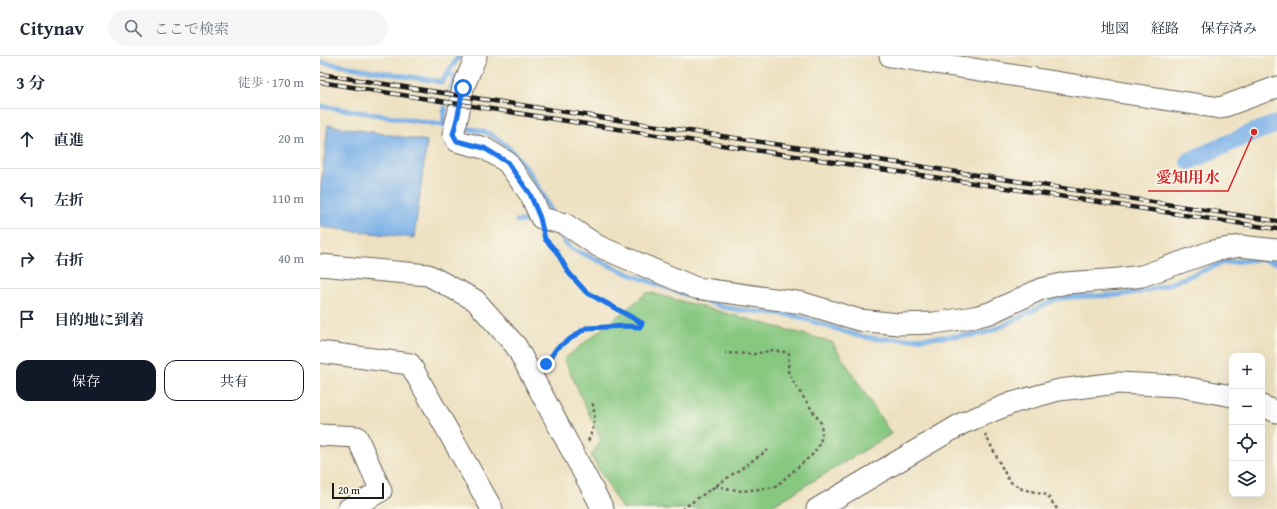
<!DOCTYPE html>
<html lang="ja">
<head>
<meta charset="utf-8">
<style>
	body { margin:0; font-family:"Gentium Book Plus","Noto Serif JP",serif; background:#f6f6f7; color:#1f2937 }
	.controls { position:absolute; right:12px; bottom:12px; display:grid; overflow:hidden; border-radius:8px; box-shadow:0 4px 16px #0002 }
	.controls button { width:36px; height:36px; display:grid; place-items:center; padding:0; border:0; border-bottom:1px solid #e0e1e3; background:#fff; color:#1f2937; font:20px sans-serif }
	.scale { position:absolute; left:12px; bottom:10px; width:52px; box-sizing:border-box; padding-left:4px; border:2px solid #1c1c1c; border-top:0; font-size:11px; line-height:14px; white-space:nowrap; color:#1c1c1c; -webkit-text-stroke:3px #fbf7ec; paint-order:stroke }
	.stop { position:absolute; width:12px; height:12px; margin:-9px; border:3px solid #1a73e8; border-radius:50%; background:#fff }
	.stop.end { background:#1a73e8; border-color:#fff; box-shadow:0 1px 4px #0008 }
	.list { margin:0; padding:0; list-style:none }
	h2 { display:flex; justify-content:space-between; align-items:center; height:52px; margin:0; padding:0 16px; font-size:17px }
	h2 small { font-size:13px; font-weight:400; color:#747a83 }
	.list li { display:grid; grid-template-columns:26px 1fr auto; gap:12px; align-items:center; box-sizing:border-box; height:60px; padding:0 16px; border-top:1px solid #e0e1e3 }
	.list b { display:block; font-size:15px; white-space:nowrap }
	.list em { font-size:13px; font-style:normal; color:#747a83 }
	.actions { display:flex; gap:8px; padding:12px 16px }
	.actions a { flex:1; padding:9px 0; border:1px solid #111827; border-radius:12px; text-align:center; font-size:14px; color:#111827 }
	.actions .main { background:#111827; color:#fff }
	.icon { flex:none; width:22px; height:22px; fill:none; stroke:currentColor; stroke-width:2; stroke-linecap:round; stroke-linejoin:round }
	.map { position:relative; flex:none; width:957px; height:453px; overflow:hidden }
	header { display:flex; align-items:center; gap:24px; box-sizing:border-box; height:56px; padding:0 20px; background:#fff; border-bottom:1px solid #e0e1e3 }
	header strong { font-size:19px }
	nav { display:flex; gap:22px; margin-inline-start:auto; font-size:14px }
	.search { width:280px; height:36px; background:#f6f6f7; display:flex; align-items:center; gap:10px; box-sizing:border-box; padding:0 14px; border-radius:22px; color:#747a83; font-size:15px }
	main { display:flex }
	aside { flex:1; background:#fff }
	.map>svg:first-child { display:block }
	.green { fill:#87c881; stroke:#52724e }
	.water { fill:#79b0e8; stroke:#4a6682 }
	.lines { fill:none; stroke-linecap:round; stroke-linejoin:round }
	.stream { stroke:#79b0e8; stroke-width:5 }
	.canal { stroke:#79b0e8; stroke-width:18 }
	.minor-casing { stroke:#656156; stroke-width:23 }
	.path { stroke:#656156; stroke-width:2.5; stroke-dasharray:3 3; stroke-linecap:butt }
	.minor { stroke:#fff; stroke-width:21 }
	.rail-casing { stroke:#1c1c1c; stroke-width:4.5 }
	.rail { stroke:#fbf7ec; stroke-width:3; stroke-dasharray:9; stroke-linecap:butt }
	.route { stroke:#1a73e8; stroke-width:5 }
	.leader { fill:none; stroke:#d62828; stroke-width:1.5 }
	.callout-dot { fill:#d62828; stroke:#fbf7ec; stroke-width:1.5 }
	.callout-label { font-size:16px; text-anchor:middle; font-weight:bold; fill:#d62828; stroke:#fbf7ec; stroke-width:3; stroke-linejoin:round; paint-order:stroke }
</style>
</head>
<body>
<header>
<strong>Citynav</strong>
<div class="search"><svg class="icon" aria-label="search" viewBox="0 0 24 24"><circle cx="10" cy="10" r="6"/><path d="M15 15l6 6"/></svg>ここで検索</div>
<nav><a>地図</a><a>経路</a><a>保存済み</a></nav>
</header>
<main>
<aside>
<h2>3 分<small>徒歩 · 170 m</small></h2>
<ul class="list">
<li><svg class="icon" aria-label="ahead" viewBox="0 0 24 24"><path d="M12 20V5M6 11l6-6 6 6"/></svg><div><b>直進</b></div><em>20 m</em></li>
<li><svg class="icon" aria-label="left" viewBox="0 0 24 24"><path d="M17 20v-9H6M10 6l-5 5 5 5"/></svg><div><b>左折</b></div><em>110 m</em></li>
<li><svg class="icon" aria-label="right" viewBox="0 0 24 24"><path d="M7 20v-9h11M14 6l5 5-5 5"/></svg><div><b>右折</b></div><em>40 m</em></li>
<li><svg class="icon" aria-label="arrive" viewBox="0 0 24 24"><path d="M6 21V4h12l-3 4 3 4H6"/></svg><div><b>目的地に到着</b></div></li>
</ul>
<div class="actions"><a class="main">保存</a><a>共有</a></div>
</aside>
<div class="map">
<svg width="957" height="453" viewBox="0 0 957 453">
	<rect width="100%" height="100%" fill="#fbf7ec"/>
	<filter id="ink" filterUnits="userSpaceOnUse"><feTurbulence type="fractalNoise" baseFrequency=".025" numOctaves="2"/><feDisplacementMap in="SourceGraphic" scale="8" xChannelSelector="R" yChannelSelector="G"/><feConvolveMatrix kernelMatrix="1 2 1 2 8 2 1 2 1" color-interpolation-filters="sRGB"/></filter>
	<filter id="wash" filterUnits="userSpaceOnUse"><feTurbulence type="fractalNoise" baseFrequency=".012" numOctaves="4" result="noise"/><feDisplacementMap in="SourceGraphic" scale="16" xChannelSelector="R" yChannelSelector="G"/><feGaussianBlur stdDeviation="0.9" result="paint"/><feColorMatrix in="noise" values="0 0 0 0 0 0 0 0 0 0 0 0 0 0 0 0 0 1.4 0 .05"/><feComposite in="paint" operator="in"/></filter>
	<g filter="url(#wash)">
		<rect width="100%" height="100%" fill="#ede1c1"/>
		<path class="green" d="M 328,236 L 512,286 L 571,378 L 447,453 L 302,453 L 271,400 L 281,384 L 244,303 Z"/>
		<path class="water" d="M 8,69 L 107,85 L 94,182 L 0,171 L 0,139 Z"/>
		<g class="lines">
			<path class="stream" d="M 0,6 L 122,26 L 127,18 L 137,21 L 131,32
				M 127,18 L 139,0
				M 0,50 L 130,70
				M 123,69 L 125,52
				M 139,71 C 150,73 163,74 172,79 C 200,97 220,130 233,160
				M 197,165 L 205,165 L 212,160
				M 239,172 L 244,186 L 250,192 L 309,218 L 366,239
				M 373,241 L 403,251 L 421,254 L 463,258 L 476,260 L 539,280 L 558,283 L 591,283 L 654,279 L 668,276 L 682,270 L 736,243 L 749,241 L 797,239 L 820,236 L 847,229 L 902,207 L 940,203 L 957,207"/>
			<path class="canal" d="M 869,105 L 934,76 L 957,68"/>
		</g>
	</g>
	<g filter="url(#ink)">
		<g class="lines">
			<g class="minor-casing">
				<path id="minor" d="M 156,0 L 143,32 L 138,59 L 133,78 L 137,85 L 164,92 L 187,106 L 210,138 L 221,162 L 245,168 L 278,190 L 376,232 L 483,247 L 539,264 L 578,268 L 614,267 L 654,261 L 670,257 L 721,233 L 746,227 L 799,223 L 822,220 L 893,195 L 920,190 L 957,194
					M 570,0 L 900,52 L 957,31
					M 0,209 L 108,219 L 155,244 L 196,290 L 283,453
					M 0,296 L 90,308 L 172,453
					M 942,350 L 957,356
					M 0,379 L 37,381 L 61,435 L 28,453
					M 497,453 L 643,367 L 692,347 L 739,334 L 798,327 L 858,330 L 912,340"/>
			</g>
			<path class="path" d="M 225,183 L 236,195 L 249,217 L 266,236 L 322,267 L 320,271 L 306,270 L 266,272 L 237,293 L 227,308
				M 665,378 L 689,425 L 702,433 L 727,439 L 737,453
				M 268,385 C 275,370 276,361 272,345
				M 395,430 L 422,435 L 455,431 L 493,398 L 500,388 L 502,377 L 501,367 L 475,329 L 468,315 L 469,297 L 453,294 L 435,298 L 405,297
				M 362,453 L 448,394"/>
			<use href="#minor" class="minor"/>
			<g class="rail-casing">
				<path id="rail" d="M 0,18 L 343,71 L 957,165
					M 0,26 L 342,80 L 957,173"/>
			</g>
			<use href="#rail" class="rail"/>
		</g>
	</g>
	<g class="lines" filter="url(#ink)">
		<path class="route" d="M 143,32 L 138,59 L 133,78 L 137,85 L 164,92 L 187,106 L 210,138 L 220,162 L 225,183 L 236,195 L 249,217 L 266,236 L 322,267 L 320,271 L 306,270 L 266,272 L 237,292 L 226,308"/>
	</g>
	<path class="leader" d="M934 76L908 135H828"/>
	<circle class="callout-dot" cx="934" cy="76" r="4"/>
	<g class="callout-label">
		<text x="868" y="127">愛知用水</text>
	</g>
</svg>
<div class="controls">
<button>+</button>
<button>−</button>
<button><svg class="icon" aria-label="locate" viewBox="0 0 24 24"><circle cx="12" cy="12" r="6"/><path d="M12 2v4M12 18v4M2 12h4M18 12h4"/></svg></button>
<button><svg class="icon" aria-label="layers" viewBox="0 0 24 24"><path d="M12 4l9 5-9 5-9-5zM3 14l9 5 9-5"/></svg></button>
</div>
<div class="scale">20 m</div>
<div class="stop" style="left:143px;top:32px"></div>
<div class="stop end" style="left:226px;top:308px"></div>
</div>
</main>
</body>
</html>
